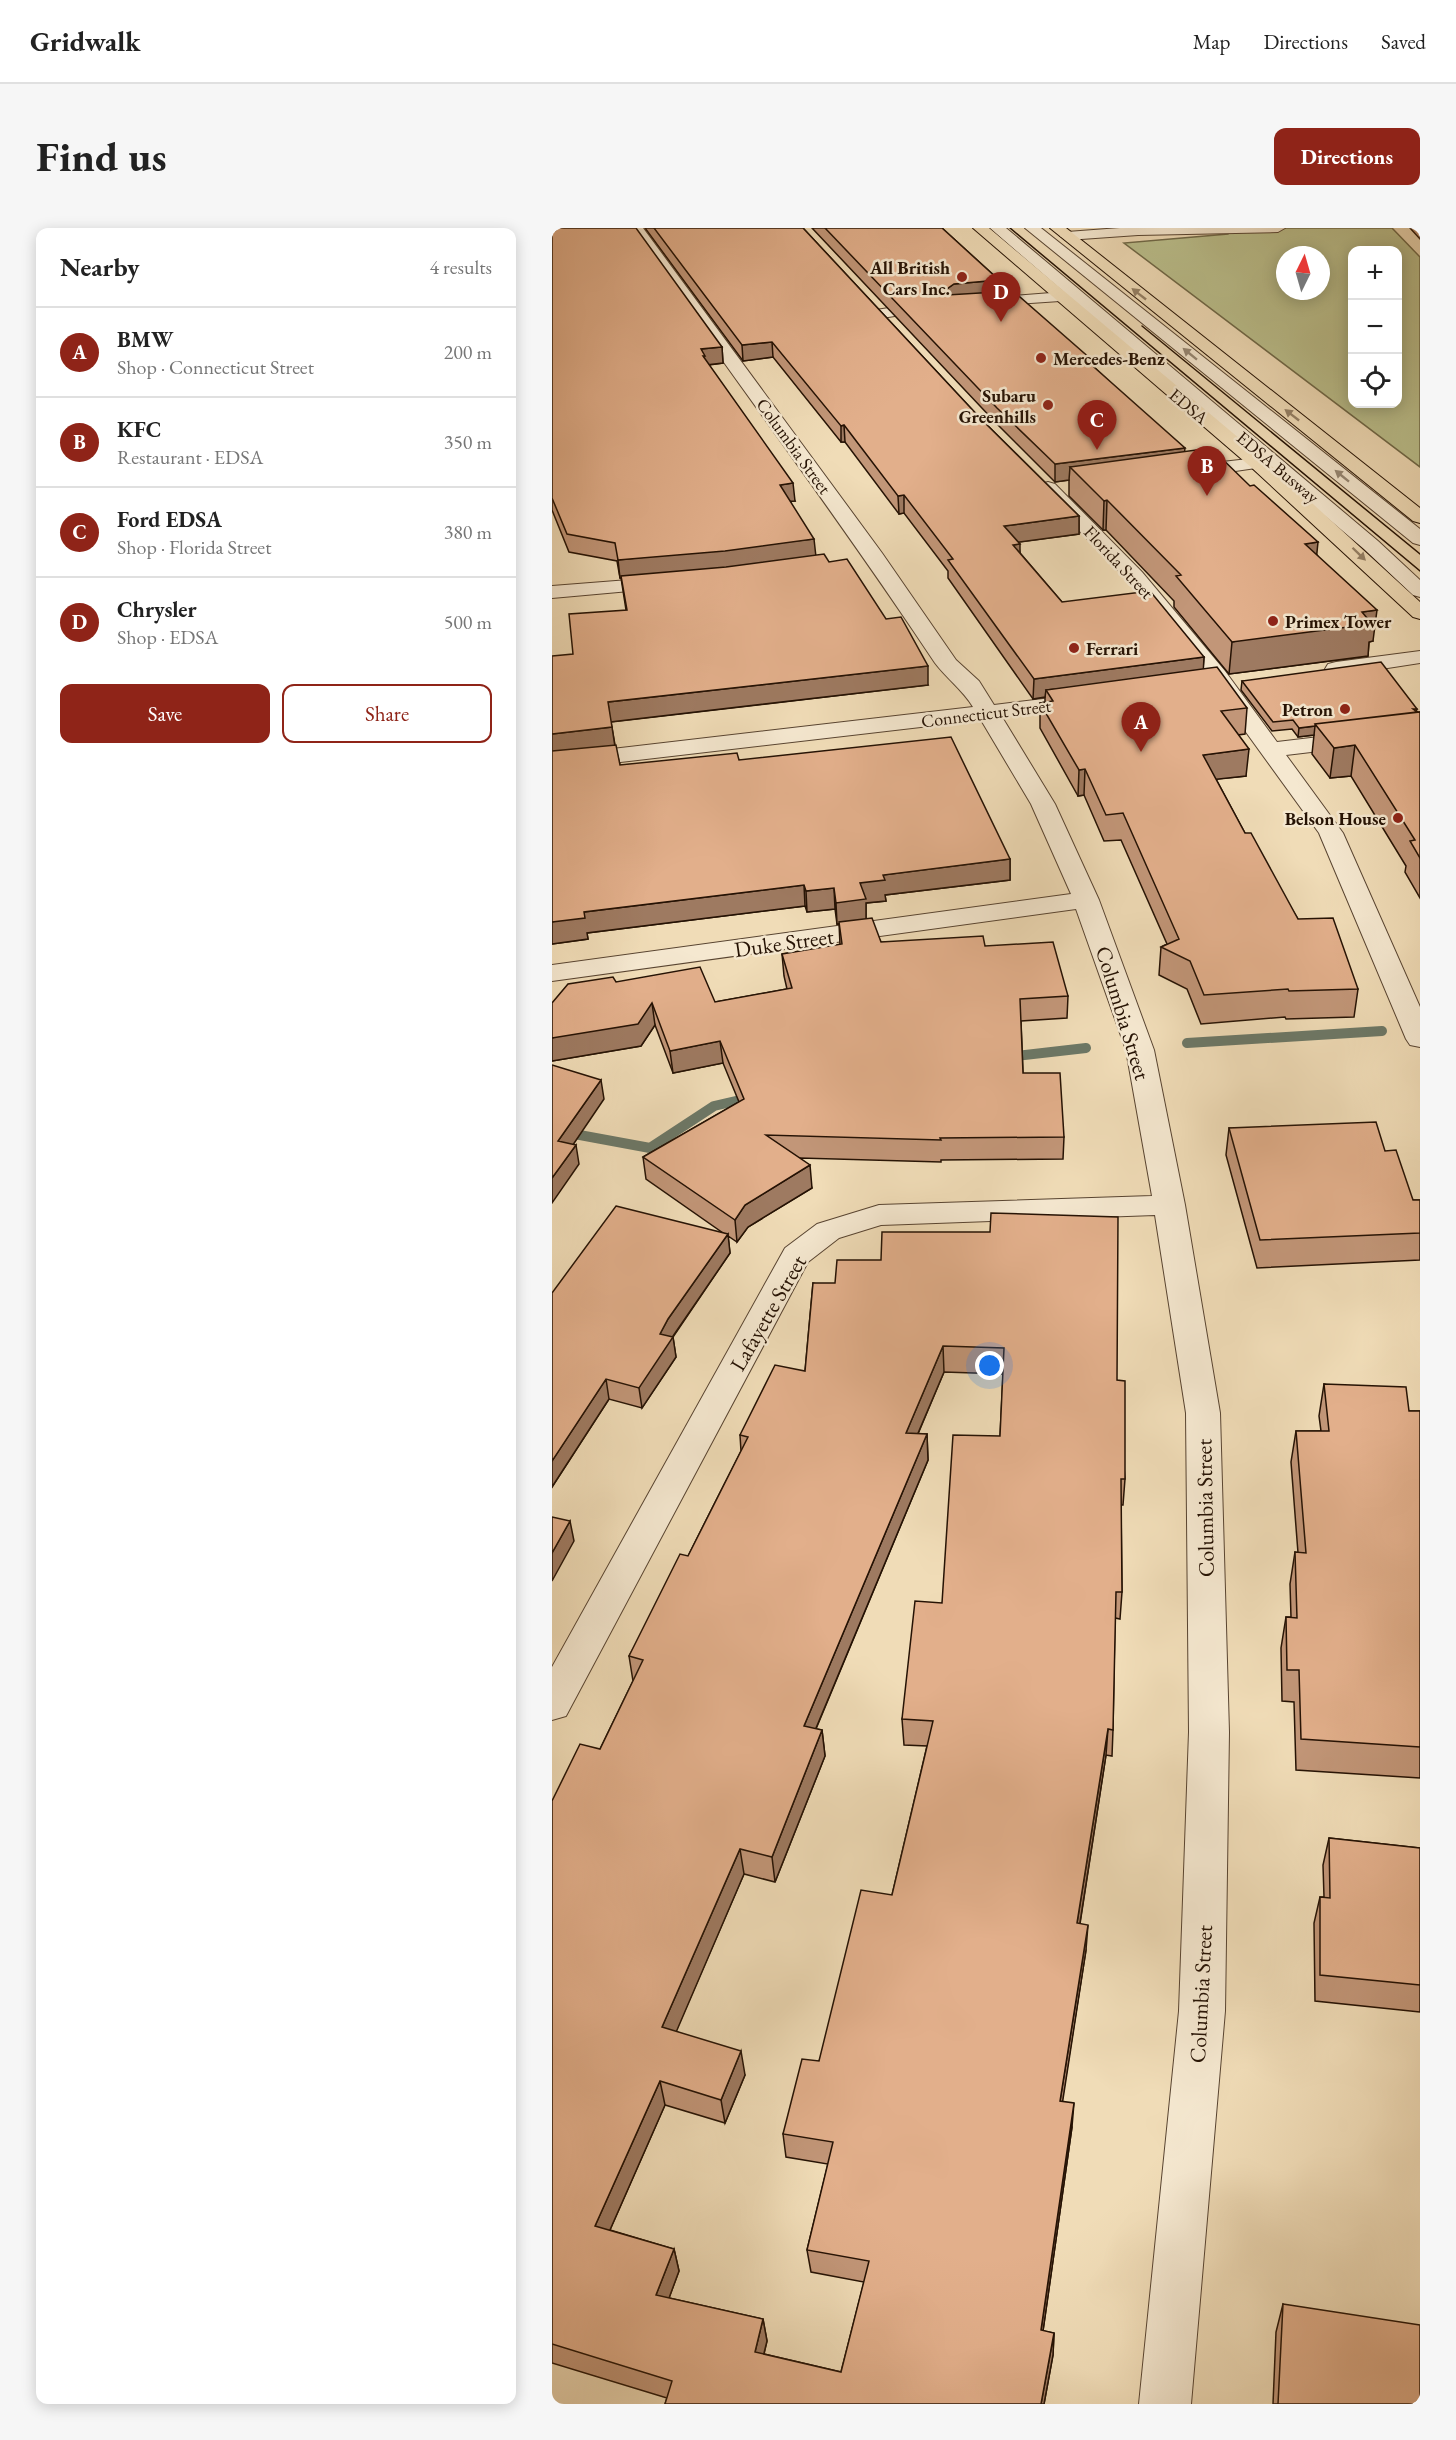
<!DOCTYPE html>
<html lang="en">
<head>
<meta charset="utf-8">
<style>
	body { margin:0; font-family:"EB Garamond",serif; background:#f6f6f6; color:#222 }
	.controls { position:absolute; right:18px; top:18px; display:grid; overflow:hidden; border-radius:12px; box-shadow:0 3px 15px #0003 }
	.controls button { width:54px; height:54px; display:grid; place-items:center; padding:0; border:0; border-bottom:2px solid #e0e0e0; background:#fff; color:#222; font:30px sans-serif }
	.compass { position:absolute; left:724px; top:18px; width:54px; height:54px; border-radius:50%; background:#fff; box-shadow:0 3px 15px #0003; rotate:5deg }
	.you { position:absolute; left:438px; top:1138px; width:21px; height:21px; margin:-15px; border:4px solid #fff; border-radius:50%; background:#1a73e8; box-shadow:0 0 0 9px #1a73e833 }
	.badge { display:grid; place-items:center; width:39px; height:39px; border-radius:50%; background:#8f2418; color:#fff; font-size:20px; font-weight:700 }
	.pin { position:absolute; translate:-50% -50px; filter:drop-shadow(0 2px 3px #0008) }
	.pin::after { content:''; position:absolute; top:32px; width:21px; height:18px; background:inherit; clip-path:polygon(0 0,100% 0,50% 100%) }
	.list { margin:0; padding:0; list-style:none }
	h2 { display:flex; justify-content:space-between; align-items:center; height:78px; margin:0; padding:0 24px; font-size:26px }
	h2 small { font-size:20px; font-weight:400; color:#767676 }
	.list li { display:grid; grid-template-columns:39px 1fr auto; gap:18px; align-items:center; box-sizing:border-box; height:90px; padding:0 24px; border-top:2px solid #e0e0e0 }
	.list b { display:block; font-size:22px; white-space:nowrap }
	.list p { margin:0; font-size:20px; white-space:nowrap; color:#767676 }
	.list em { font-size:20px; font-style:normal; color:#767676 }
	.actions { display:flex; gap:12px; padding:18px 24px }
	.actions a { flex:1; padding:14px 0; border:2px solid #8f2418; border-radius:12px; text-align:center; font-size:21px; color:#8f2418 }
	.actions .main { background:#8f2418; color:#fff }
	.icon { flex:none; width:33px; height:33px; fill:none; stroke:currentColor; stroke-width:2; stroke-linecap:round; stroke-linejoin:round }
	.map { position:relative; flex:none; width:868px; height:2176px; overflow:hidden; border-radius:12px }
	header { display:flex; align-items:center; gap:36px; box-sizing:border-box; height:84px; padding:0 30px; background:#fff; border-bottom:2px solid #e0e0e0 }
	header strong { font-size:28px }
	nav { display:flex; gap:33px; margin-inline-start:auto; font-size:21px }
	.intro { display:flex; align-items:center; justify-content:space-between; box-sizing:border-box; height:144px; padding:0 36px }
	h1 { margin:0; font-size:42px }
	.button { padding:15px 27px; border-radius:12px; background:#8f2418; color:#fff; font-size:21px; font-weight:700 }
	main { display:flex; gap:36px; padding:0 36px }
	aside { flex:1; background:#fff; border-radius:12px; box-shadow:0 3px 15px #0003 }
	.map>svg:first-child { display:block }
	.green { fill:#bbc08d; stroke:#706948; stroke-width:1.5; fill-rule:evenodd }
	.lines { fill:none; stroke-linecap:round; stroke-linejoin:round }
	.stream { stroke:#6c7867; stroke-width:10 }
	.minor-casing { stroke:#584431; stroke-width:2 }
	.highway-casing { stroke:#251204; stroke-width:2 }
	.minor { fill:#f5e8d0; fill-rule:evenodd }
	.highway { fill:#f0dcb7; fill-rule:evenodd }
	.tram { stroke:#251204; stroke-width:1.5 }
	.wall { fill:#c29678; stroke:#251204; stroke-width:1.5; fill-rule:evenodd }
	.shaded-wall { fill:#9e7a61; stroke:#251204; stroke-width:1.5 }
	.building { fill:#e2af8b; stroke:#251204; stroke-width:1.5; fill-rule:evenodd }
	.oneway { fill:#958166 }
	.oneway2 { fill:#978874 }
	.poi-dot { fill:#8f2418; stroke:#f5e8d0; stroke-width:2 }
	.labels { text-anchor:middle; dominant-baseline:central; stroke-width:5; stroke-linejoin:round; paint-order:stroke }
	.far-poi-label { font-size:18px; font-weight:bold; fill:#251204; stroke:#f5e8d0; text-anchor:end }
	.far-street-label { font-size:18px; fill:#251204; stroke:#f5e8d0 }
	.street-label { font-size:22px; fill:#251204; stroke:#f5e8d0 }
</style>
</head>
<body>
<header>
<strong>Gridwalk</strong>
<nav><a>Map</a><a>Directions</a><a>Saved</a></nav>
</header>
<div class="intro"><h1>Find us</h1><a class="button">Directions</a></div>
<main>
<aside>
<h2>Nearby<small>4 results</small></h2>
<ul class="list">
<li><span class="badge">A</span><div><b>BMW</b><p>Shop · Connecticut Street</p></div><em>200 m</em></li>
<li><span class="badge">B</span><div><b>KFC</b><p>Restaurant · EDSA</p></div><em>350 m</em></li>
<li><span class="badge">C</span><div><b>Ford EDSA</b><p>Shop · Florida Street</p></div><em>380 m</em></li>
<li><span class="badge">D</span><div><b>Chrysler</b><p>Shop · EDSA</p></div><em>500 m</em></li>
</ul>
<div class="actions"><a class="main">Save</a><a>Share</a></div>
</aside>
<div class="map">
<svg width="868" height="2176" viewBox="0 0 868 2176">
	<rect width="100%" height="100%" fill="#f0dcb7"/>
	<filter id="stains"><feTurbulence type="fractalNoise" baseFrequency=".00333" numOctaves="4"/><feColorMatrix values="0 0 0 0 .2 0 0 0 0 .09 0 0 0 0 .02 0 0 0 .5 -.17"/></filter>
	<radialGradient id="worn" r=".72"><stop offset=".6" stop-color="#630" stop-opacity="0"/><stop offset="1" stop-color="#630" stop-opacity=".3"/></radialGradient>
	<path class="green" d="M 678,0 L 840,0 L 868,29 L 868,239 L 572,15 L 676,6 ZM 800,22 L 846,22 L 846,176 L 800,176 ZM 733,27 L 769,27 L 769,63 L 733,63 Z"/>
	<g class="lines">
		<path class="stream" d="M 635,815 L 830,803
			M 455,829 L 534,820
			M 0,902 L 98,920 L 162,878 L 201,869"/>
		<g class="minor-casing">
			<path id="minor" d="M 77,0 L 91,0 L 330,325 L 404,432 L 427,453 L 442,477 L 533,466 L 541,468 L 544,473 L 541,478 L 533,480 L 450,489 L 503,576 L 547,672 L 602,822 L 633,977 L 668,1185 L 677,1504 L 673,1783 L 639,2176 L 587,2176 L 627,1783 L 637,1504 L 634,1185 L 603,987 L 329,997 L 287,1010 L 256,1034 L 14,1488 L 0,1492 L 0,1439 L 233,1020 L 265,996 L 327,977 L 600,968 L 574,822 L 524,681 L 0,753 L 0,737 L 519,666 L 479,576 L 429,492 L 0,542 L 0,528 L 421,479 C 410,461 395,451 383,435 C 285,287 178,146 77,0 Z
				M 438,0 L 454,0 L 826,313 L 868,352 L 868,369 L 861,367 L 812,321 L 712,236 L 704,240 L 635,250 L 629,248 L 626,244 L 629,240 L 635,238 L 705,230 L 515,67 L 513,71 L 508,73 L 419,79 L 416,76 L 419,73 L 424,71 L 512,64 Z
				M 473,0 L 489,0 L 868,301 L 868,317 L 861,315 Z
				M 568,0 L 733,0 L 726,4 L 586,7 L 515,12 L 508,8 L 515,4 Z
				M 343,79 L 349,81 L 351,84 L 349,87 L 330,90 L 322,85 L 324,82 Z
				M 496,254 L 503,256 L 590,344 L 673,443 L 725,514 L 868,497 L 868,511 L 734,527 L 791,605 L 868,779 L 868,819 L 858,817 L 854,811 L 767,605 L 657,453 L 576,352 L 489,264 L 487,260 L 489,256 Z
				M 115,349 L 122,351 L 125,355 L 122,359 L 0,370 L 0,358 Z
				M 868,423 L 868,435 L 784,448 L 776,446 L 773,441 L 776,436 L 784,434 Z"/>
		</g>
		<g class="highway-casing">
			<path id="highway" d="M 421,0 L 437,0 L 713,232 L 868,374 L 868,391 L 861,389 L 700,240 Z
				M 498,0 L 514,0 L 868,280 L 868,295 L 861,293 Z"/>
		</g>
		<use href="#minor" class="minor"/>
		<use href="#highway" class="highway"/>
		<path class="tram" d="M 458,0 L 868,343
			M 590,98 L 868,326"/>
	</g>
	<path class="wall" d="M 0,0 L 170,119 L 171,135 L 157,137 L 243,273 L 238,273 L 263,327 L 277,334 L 376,457 L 59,494 L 63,517 L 68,537 L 187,532 L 458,631 L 458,652 L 333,667 L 334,673 L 314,675 L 314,691 L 329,714 L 433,718 L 516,768 L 515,790 L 469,793 L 471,845 L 512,909 L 511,931 L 389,932 L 389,934 L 248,930 L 260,960 L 196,999 L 185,1014 L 176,1008 L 178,1025 L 121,1109 L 124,1129 L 90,1180 L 57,1171 L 0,1259 L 0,1065 L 171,1005 L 94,951 L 91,929 L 187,874 L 171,835 L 121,845 L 103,797 L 89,818 L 0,833 L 0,775 L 64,754 L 163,774 L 235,761 L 232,748 L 230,726 L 288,717 L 287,695 L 285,696 L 283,681 L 255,684 L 253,678 L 35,705 L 36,711 L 0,716 L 21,426 L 74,382 L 69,350 L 68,350 L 65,333 L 17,324 L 0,282 Z
		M 93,0 L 251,0 L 429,191 L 527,288 L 527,306 L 466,314 L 468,325 L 510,374 L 652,429 L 651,441 L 695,480 L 693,506 L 686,507 L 694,548 L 664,551 L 693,605 L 746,691 L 806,761 L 802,789 L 734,791 L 733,789 L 649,796 L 635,761 L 607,747 L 609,719 L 615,716 L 569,612 L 552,613 L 532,567 L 526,568 L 488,500 L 488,475 L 493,474 L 493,469 L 481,471 L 396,350 L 396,343 L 352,285 L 347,286 L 293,214 L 289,214 L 221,129 L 191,133 Z
		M 260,0 L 390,0 L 447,52 L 447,64 L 540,137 L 632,224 L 765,327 L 821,413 L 817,414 L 816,428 L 677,446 L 622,379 L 622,373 L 554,302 L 551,302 L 517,268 L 517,252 L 503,254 L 445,196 Z
		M 858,0 L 868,0 L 868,11 Z
		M 690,453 L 865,481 L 864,484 L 868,484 L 868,670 L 853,644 L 854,638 L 799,548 L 778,550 L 760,526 L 762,507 L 746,509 L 740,501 L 720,503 L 689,462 Z
		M 677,900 L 833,923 L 861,972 L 868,972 L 868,1032 L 705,1040 L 674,927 Z
		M 261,1055 L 565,1152 L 573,1251 L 571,1277 L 569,1277 L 570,1364 L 568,1391 L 563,1390 L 561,1502 L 560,1528 L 554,1527 L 528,1696 L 534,1722 L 510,1873 L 520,1899 L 491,2103 L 502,2105 L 501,2127 L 492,2176 L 113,2176 L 115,2170 L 0,2135 L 0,1573 L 48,1521 L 81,1453 L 77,1428 L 136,1328 L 189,1223 L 188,1207 L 253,1143 ZM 392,1144 L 451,1146 L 448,1208 L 350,1491 L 352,1517 L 375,1518 L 340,1667 L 267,1833 L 231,1906 L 234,1929 L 276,1936 L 255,2022 L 259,2044 L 312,2054 L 289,2144 L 212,2126 L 215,2113 L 211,2091 L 117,2070 L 127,2043 L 122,2021 L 58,2002 L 113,1877 L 173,1895 L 193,1847 L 124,1803 L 192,1646 L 223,1654 L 273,1528 L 270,1502 L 264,1501 L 376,1232 L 375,1206 L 366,1206 Z
		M 772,1156 L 857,1183 L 868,1183 L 868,1550 L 744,1542 L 742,1474 L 730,1473 L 729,1420 L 734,1389 L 739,1389 L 738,1356 L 743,1324 L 746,1325 L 739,1234 L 744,1203 L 769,1203 L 767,1188 Z
		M 777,1610 L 868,1620 L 868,1784 L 763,1773 L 762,1695 L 768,1669 L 772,1669 L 771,1637 Z
		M 731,2076 L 868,2176 L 721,2176 L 724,2104 Z"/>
	<path class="shaded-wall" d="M 447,52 L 447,67 L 392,78 L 392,63 L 402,56 Z
		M 220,114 L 221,129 L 191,133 L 190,117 Z
		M 170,119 L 171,135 L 154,137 L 149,121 Z
		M 292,197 L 293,214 L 289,214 L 289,198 Z
		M 633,220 L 631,237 L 518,239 L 517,252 L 503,254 L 503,236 Z
		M 241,255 L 243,273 L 229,274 L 228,257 Z
		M 352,267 L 352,285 L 347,286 L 346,268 Z
		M 555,272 L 554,302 L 551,302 L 552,273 Z
		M 527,288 L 527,306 L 452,316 L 452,298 Z
		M 262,311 L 264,329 L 175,341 L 68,350 L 66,332 Z
		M 766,314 L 763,344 L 753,316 Z
		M 468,316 L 468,334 L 461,317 Z
		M 825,382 L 821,413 L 817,414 L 816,428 L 677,446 L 680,414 L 810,384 Z
		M 652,429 L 651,448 L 494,462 L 493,469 L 481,471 L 482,451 Z
		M 376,438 L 376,457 L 58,494 L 56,474 Z
		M 763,498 L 762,507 L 746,509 L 747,500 Z
		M 60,499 L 63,519 L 0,526 L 0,506 Z
		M 803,517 L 799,548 L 778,550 L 782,520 Z
		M 697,521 L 694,548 L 649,553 L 651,527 Z
		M 533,541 L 532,567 L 526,568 L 527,542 Z
		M 458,631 L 458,652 L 333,667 L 334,673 L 314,675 L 314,692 L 285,696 L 284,675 L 308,655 L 331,647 Z
		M 252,657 L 253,678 L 35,705 L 36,711 L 0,716 L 0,694 L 32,684 Z
		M 282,660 L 283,681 L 255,684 L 254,663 Z
		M 100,775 L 103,797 L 89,818 L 0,833 L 0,810 Z
		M 168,813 L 171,835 L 121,845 L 118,823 Z
		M 49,852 L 52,871 L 10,933 L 6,913 Z
		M 24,917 L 27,936 L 0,975 L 0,950 Z
		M 258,937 L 260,960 L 196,999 L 185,1014 L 183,992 L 193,977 Z
		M 176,1006 L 178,1025 L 119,1111 L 121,1109 L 124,1129 L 90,1180 L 87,1160 L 108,1106 L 116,1091 Z
		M 391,1118 L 392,1144 L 355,1231 L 354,1205 Z
		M 54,1151 L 57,1171 L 0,1259 L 0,1233 Z
		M 375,1206 L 376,1232 L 254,1524 L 252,1498 Z
		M 18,1293 L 22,1313 L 0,1353 L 0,1325 Z
		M 556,1501 L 554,1527 L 524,1720 L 525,1695 Z
		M 270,1502 L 273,1528 L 223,1654 L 220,1629 Z
		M 188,1621 L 192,1646 L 116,1823 L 110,1799 Z
		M 536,1697 L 534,1722 L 507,1897 L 508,1873 Z
		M 189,1823 L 193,1847 L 173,1895 L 169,1872 Z
		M 108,1853 L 113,1877 L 50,2020 L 43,1998 Z
		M 522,1875 L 520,1899 L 488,2124 L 489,2102 Z
		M 122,2021 L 127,2043 L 110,2089 L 104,2067 Z
		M 211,2091 L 215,2113 L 207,2145 L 203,2124 Z
		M 502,2105 L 501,2127 L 492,2176 L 489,2176 Z"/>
	<path class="building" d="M 0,0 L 84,0 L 170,119 L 149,121 L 153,128 L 151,128 L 241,255 L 228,257 L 262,311 L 173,323 L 66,332 L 63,315 L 15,306 L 0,270 Z
		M 102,0 L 251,0 L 429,191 L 527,288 L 452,298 L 468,316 L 461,317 L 510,374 L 598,363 L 652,429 L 482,451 L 396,332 L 401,331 L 352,267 L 346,268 L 292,197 L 289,198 L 220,114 L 190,117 Z
		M 273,0 L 390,0 L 447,52 L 402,56 L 392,63 L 395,67 L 461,63 L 540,132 L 534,132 L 633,220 L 503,236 L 445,180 Z
		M 659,220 L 698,258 L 702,257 L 766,314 L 753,316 L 825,382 L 810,384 L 820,396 L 680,414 L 624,348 L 629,347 L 555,272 L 552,273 L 518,239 Z
		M 272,326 L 277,334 L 295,331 L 334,391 L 349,389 L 376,438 L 56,474 L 60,499 L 0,506 L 0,428 L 21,426 L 17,386 L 75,382 L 69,348 L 174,339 Z
		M 829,434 L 865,481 L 861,481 L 865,484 L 763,496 L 763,498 L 747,500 L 741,492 L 721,494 L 690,453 Z
		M 665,439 L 695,480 L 669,483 L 697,521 L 651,527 L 693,605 L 699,605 L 746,691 L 781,690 L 806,761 L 737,763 L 736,761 L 652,767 L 638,733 L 609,719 L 627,711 L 571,585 L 554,587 L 533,541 L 527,542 L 488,475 L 501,473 L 494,462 Z
		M 868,484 L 868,630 L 858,613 L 863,612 L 803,517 L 782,520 L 763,496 Z
		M 399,509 L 458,631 L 331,647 L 333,652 L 308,655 L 314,671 L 284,675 L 282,660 L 254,663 L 252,657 L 32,684 L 33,690 L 0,694 L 0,523 L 64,517 L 68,537 L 185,525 L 187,532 Z
		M 320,690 L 329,714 L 431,708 L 433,718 L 501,714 L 516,768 L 468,771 L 471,845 L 508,845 L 512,909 L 388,910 L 389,912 L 214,907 L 258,937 L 193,977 L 183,992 L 91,929 L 192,871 L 168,813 L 118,823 L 100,775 L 86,796 L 0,810 L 0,775 L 16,756 L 61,749 L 64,754 L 148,739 L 163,774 L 240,760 L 230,726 L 290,716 L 287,694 Z
		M 0,837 L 49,852 L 6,913 L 24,917 L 0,950 Z
		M 824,894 L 833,923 L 844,922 L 861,972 L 868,972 L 868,1005 L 708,1012 L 677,900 Z
		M 64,978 L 176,1006 L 116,1091 L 108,1106 L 121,1109 L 87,1160 L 54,1151 L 0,1233 L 0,1065 Z
		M 439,985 L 566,989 L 565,1152 L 573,1153 L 573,1251 L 569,1251 L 570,1364 L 564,1364 L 561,1502 L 556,1501 L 525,1695 L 536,1697 L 508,1873 L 522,1875 L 489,2102 L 502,2105 L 489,2176 L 113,2176 L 120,2153 L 0,2116 L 0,1573 L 28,1516 L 48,1521 L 91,1432 L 77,1428 L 128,1326 L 136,1328 L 196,1209 L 188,1207 L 223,1137 L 253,1143 L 261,1055 L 283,1055 L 285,1032 L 329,1032 L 330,1004 L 438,1004 ZM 391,1118 L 452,1120 L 448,1208 L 401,1207 L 390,1375 L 363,1373 L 350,1491 L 381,1493 L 340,1667 L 309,1662 L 267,1833 L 250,1831 L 231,1906 L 281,1914 L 255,2022 L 317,2033 L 289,2144 L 203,2124 L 211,2091 L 104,2067 L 122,2021 L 43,1998 L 108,1853 L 169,1872 L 189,1823 L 110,1799 L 188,1621 L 220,1629 L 270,1502 L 252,1498 L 375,1206 L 354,1205 Z
		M 772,1156 L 854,1159 L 857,1183 L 868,1183 L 868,1519 L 749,1511 L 747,1442 L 735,1442 L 734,1389 L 745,1390 L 743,1324 L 754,1325 L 744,1203 L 777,1203 Z
		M 0,1289 L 18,1293 L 0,1325 Z
		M 777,1610 L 868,1620 L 868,1757 L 768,1747 L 768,1669 L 778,1670 Z
		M 731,2076 L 868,2097 L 868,2176 L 726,2176 Z"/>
	<defs><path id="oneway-solid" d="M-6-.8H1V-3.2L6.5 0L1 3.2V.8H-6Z" transform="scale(1.5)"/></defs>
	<g class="oneway">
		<use href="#oneway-solid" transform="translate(587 66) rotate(-142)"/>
		<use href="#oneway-solid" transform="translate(740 187) rotate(-142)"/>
		<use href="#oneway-solid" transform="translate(807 326) rotate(44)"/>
	</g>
	<g class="oneway2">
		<use href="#oneway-solid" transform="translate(638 126) rotate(-141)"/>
		<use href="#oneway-solid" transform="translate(790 248) rotate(-141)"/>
	</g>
	<g class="poi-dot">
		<circle cx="410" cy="49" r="6"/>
		<circle cx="489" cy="130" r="6"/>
		<circle cx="496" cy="177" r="6"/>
		<circle cx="721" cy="393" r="6"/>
		<circle cx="522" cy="420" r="6"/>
		<circle cx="793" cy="481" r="6"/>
		<circle cx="846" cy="590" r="6"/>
	</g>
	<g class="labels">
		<g class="far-poi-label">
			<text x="398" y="39">All British<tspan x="398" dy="21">Cars Inc.</tspan></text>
			<text x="501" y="130" text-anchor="start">Mercedes-Benz</text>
			<text x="484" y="167">Subaru<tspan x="484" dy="21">Greenhills</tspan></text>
			<text x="733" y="393" text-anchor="start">Primex Tower</text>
			<text x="534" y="420" text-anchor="start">Ferrari</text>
			<text x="781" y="481">Petron</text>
			<text x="834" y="590">Belson House</text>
		</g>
		<g class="far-street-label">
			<text transform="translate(637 178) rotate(40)">EDSA</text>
			<text transform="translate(242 218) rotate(54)">Columbia Street</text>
			<text transform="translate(726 239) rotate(40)">EDSA Busway</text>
			<text transform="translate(567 334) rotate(47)">Florida Street</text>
			<text transform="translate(434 485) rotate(-7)">Connecticut Street</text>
		</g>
		<g class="street-label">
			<text transform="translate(232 715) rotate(-8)">Duke Street</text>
			<text transform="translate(571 785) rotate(73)">Columbia Street</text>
			<text transform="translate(216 1085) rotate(-60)">Lafayette Street</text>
			<text transform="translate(653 1280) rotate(-91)">Columbia Street</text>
			<text transform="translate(649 1766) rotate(-87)">Columbia Street</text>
		</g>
	</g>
	<rect width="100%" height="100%" filter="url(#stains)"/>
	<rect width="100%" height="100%" fill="url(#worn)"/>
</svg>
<div class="controls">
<button>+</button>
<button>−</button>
<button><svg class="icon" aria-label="locate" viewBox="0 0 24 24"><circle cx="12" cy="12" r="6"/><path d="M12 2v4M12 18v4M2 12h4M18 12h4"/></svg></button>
</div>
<svg class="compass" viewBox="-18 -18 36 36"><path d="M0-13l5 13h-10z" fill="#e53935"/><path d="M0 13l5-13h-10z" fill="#767676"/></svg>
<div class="you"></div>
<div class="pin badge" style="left:589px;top:524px">A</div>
<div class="pin badge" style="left:655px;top:268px">B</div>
<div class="pin badge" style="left:545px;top:222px">C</div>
<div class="pin badge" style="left:449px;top:94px">D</div>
</div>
</main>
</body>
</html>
